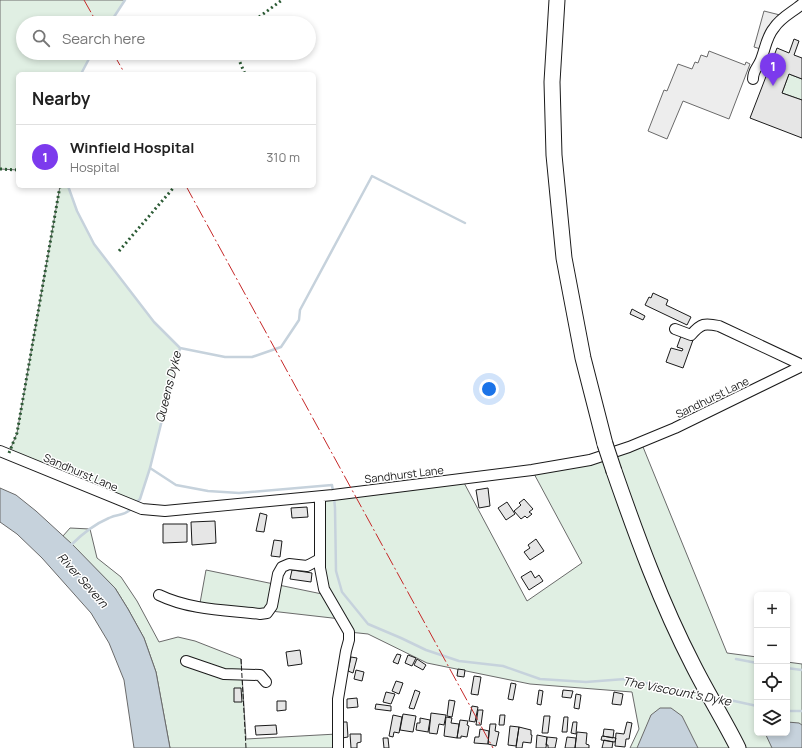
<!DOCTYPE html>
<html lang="en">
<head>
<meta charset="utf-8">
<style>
	body { margin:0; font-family:Manrope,sans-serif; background:#f2f2f2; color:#222 }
	.controls { position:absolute; right:12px; bottom:12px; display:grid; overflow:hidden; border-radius:6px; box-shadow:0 2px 6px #0003 }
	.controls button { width:36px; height:36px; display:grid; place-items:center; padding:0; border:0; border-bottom:1px solid #e0e0e0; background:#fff; color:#222; font:20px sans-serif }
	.you { position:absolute; left:489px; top:389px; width:14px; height:14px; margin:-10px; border:3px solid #fff; border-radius:50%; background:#1a73e8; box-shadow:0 0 0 6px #1a73e833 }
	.badge { display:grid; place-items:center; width:26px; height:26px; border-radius:50%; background:#7c3aed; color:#fff; font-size:13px; font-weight:700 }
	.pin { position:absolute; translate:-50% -33px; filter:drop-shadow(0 1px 2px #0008) }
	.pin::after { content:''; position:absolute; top:21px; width:14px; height:12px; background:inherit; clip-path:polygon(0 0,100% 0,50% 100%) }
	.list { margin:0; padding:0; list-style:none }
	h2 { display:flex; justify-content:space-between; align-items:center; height:52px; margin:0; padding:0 16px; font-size:17px }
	h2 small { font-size:13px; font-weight:400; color:#767676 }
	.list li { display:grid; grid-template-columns:26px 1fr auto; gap:12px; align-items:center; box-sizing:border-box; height:64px; padding:0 16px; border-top:1px solid #e0e0e0 }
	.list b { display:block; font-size:15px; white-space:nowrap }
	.list p { margin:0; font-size:13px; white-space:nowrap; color:#767676 }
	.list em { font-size:13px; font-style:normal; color:#767676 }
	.icon { flex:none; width:22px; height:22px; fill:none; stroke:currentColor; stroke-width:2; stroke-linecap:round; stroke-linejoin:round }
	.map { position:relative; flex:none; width:802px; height:748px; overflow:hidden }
	.search { position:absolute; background:#fff; box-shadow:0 2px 6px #0003; left:16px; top:16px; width:300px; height:44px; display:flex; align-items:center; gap:10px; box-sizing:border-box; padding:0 14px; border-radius:22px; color:#767676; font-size:15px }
	.panel { position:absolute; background:#fff; box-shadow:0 2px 6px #0003; left:16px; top:72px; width:300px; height:116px; border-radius:6px }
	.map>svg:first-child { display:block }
	.green { fill:#e0efe3; stroke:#6a6a6a }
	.parking { fill:#ededed; stroke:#6a6a6a }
	.water { fill:#c6d2dc; stroke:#6a6a6a }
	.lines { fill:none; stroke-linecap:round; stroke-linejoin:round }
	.stream { stroke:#c6d2dc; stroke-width:2.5 }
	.building { fill:#e6e6e6; stroke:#1a1a1a }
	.minor-casing { stroke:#1a1a1a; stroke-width:12 }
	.highway-casing { stroke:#1a1a1a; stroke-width:17 }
	.minor { stroke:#fff; stroke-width:10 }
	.highway { stroke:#fff; stroke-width:15 }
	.highway-bridge-casing { stroke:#1a1a1a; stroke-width:17; stroke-linecap:butt }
	.highway-bridge { stroke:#fff; stroke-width:15 }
	.hedge { stroke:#2b5a34; stroke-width:3; stroke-dasharray:2 3; stroke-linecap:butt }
	.fence { stroke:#1a1a1a; stroke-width:1; stroke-dasharray:5 2; stroke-linecap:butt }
	.power { stroke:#c62828; stroke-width:1; stroke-dasharray:14 3 2 3; stroke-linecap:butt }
	.labels { text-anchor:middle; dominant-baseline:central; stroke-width:3; stroke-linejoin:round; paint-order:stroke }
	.street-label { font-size:11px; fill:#1a1a1a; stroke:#fff }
	.water-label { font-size:12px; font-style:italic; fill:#1a1a1a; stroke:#fff }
</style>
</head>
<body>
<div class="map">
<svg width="802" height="748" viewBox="0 0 802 748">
	<rect width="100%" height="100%" fill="#fff"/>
	<path class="green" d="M 0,0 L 125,0 L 110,23 L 23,23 L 23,53 L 92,53 L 81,74 L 18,74 L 18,170 L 0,169 Z
		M 789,74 L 802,79 L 802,100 L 782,93 Z
		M 60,186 L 68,186 L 77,211 L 94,244 L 154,322 L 180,348 L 150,468 L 140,499 L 133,506 L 8,455 L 17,433 Z
		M 641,442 L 727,653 L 757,657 L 757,733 L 787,733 L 787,662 L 802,664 L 802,748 L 630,748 L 639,729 L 632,692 L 530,684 L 427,663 L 368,634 L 349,632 L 341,619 L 200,603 L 206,570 L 327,595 L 324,589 L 320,497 L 462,479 L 527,601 L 582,563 L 532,470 Z
		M 70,528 L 90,529 L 97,558 L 121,577 L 137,601 L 159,642 L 178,637 L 195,641 L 241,659 L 246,739 L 337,734 L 338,748 L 170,748 L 156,672 L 144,638 L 128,609 L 115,588 L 63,536 Z"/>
	<path class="parking" d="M 764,11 L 784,16 L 764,50 L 754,47 Z
		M 709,51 L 745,65 L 746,62 L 750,64 L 729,119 L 683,101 L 667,139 L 648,131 L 664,90 L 667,91 L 678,64 L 692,69 L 695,62 L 698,63 L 701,55 L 707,57 Z"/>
	<path class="water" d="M 0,488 L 16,495 L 36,511 L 72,544 L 115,588 L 128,609 L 144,638 L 156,672 L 170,748 L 134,748 L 124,680 L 109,643 L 91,613 L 42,558 L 17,534 L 0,522 Z
		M 660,708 L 671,708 L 682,716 L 698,748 L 637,748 L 651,715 Z
		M 787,722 L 799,723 L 802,725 L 802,748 L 772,748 L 765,733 L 787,733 Z"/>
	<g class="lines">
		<path class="stream" d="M 110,23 L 125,0
			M 81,74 L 92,53
			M 68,186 L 77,211 L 94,244 L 154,322 L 180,348 L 150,468 L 140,499 L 135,504
			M 180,348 L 225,357 L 252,357 L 281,347 L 299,320 L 300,310 L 372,176 L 465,223
			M 150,468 L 176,485 L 208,491 L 239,493 L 332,485 L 333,492
			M 334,497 L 335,508 L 336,571 L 342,592 L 368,624 L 401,638 L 426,650 L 459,661 L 503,666 L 540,679 L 586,682 L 625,679 L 702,694
			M 71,545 C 82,534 95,524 109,518 C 119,513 123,517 132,508
			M 736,659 L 757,663
			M 787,668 L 802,670
			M 716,697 L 757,706
			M 787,711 L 802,711"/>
	</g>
	<path class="building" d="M 794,39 L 799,41 L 794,55 L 802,58 L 802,79 L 789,74 L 782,93 L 802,100 L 802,138 L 750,118 L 777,48 L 789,53 Z
		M 653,293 L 668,300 L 666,305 L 691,317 L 687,325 L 645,305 L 649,297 L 651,298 Z
		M 632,309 L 645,316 L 643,320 L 630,314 Z
		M 681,336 L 693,340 L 683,368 L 666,362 L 671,348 L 682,351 L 683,349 L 677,347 Z
		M 488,488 L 490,506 L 479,508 L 476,490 Z
		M 524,499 L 533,509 L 529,512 L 532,514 L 527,518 L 525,516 L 521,519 L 514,511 L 521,505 L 519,503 Z
		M 507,502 L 515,514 L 506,520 L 498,508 Z
		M 307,507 L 308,517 L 292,518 L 291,508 Z
		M 260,513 L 267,515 L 264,532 L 256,531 Z
		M 215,521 L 216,543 L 192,545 L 191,522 Z
		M 163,524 L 187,524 L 187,542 L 163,543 Z
		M 536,539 L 544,551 L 530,560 L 524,552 L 530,548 L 528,545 Z
		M 274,540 L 282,541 L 280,557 L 271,556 Z
		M 292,570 L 312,573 L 311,582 L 290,579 Z
		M 531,571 L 535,578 L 539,575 L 543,581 L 529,590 L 521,577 Z
		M 300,650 L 302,664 L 288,666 L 286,652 Z
		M 397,654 L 401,655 L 398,664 L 393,662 Z
		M 408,655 L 416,658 L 412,666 L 405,663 Z
		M 351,657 L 357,658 L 353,673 L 348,671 Z
		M 417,659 L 426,665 L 423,670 L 414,665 Z
		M 458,669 L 465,670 L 464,677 L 457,676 Z
		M 356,670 L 364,672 L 362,681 L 354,679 Z
		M 474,676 L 481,677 L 478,695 L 471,694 Z
		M 396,681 L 403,683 L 399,694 L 392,691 Z
		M 511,683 L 516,684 L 513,700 L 508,699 Z
		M 234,688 L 241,688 L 242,702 L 234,702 Z
		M 415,690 L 420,692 L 414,709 L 409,708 Z
		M 539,690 L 543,691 L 541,705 L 537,704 Z
		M 563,690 L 573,691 L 571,698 L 562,697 Z
		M 386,692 L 395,694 L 391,704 L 383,702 Z
		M 614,692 L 623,694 L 621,705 L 612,704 Z
		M 576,694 L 581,695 L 579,709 L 574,708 Z
		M 357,698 L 358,707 L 347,708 L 347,699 Z
		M 449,700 L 455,701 L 452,717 L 447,716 Z
		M 277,701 L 286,701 L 286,710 L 277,711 Z
		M 376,704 L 391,706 L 391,711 L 375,709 Z
		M 472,706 L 478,707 L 475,722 L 469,721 Z
		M 478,710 L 483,710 L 481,725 L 476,725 Z
		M 431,713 L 446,715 L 444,725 L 439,724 L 437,734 L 429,733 Z
		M 403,714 L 416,716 L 413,732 L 400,730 Z
		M 393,715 L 402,717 L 399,733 L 394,732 L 393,737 L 389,736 Z
		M 500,715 L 505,715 L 504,725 L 499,725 Z
		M 544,716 L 550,716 L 548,733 L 542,733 Z
		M 446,717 L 452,718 L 451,723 L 459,724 L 457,738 L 444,736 Z
		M 564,717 L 568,717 L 567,732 L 562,732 Z
		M 420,718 L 430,720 L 428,732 L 416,730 L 417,723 L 420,723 Z
		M 460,720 L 468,721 L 467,725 L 469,726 L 467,737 L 461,736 L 461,738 L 457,738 Z
		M 342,722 L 347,722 L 348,737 L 342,738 Z
		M 573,722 L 577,722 L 576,734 L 571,733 Z
		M 627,722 L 632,723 L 629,739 L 626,739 L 625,747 L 615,746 L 616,733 L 624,734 Z
		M 490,724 L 496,724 L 495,731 L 499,732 L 496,746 L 488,744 Z
		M 276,725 L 277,734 L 256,735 L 255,726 Z
		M 510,726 L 519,727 L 516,746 L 508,745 Z
		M 519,727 L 531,730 L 531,735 L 532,735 L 531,743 L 523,742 L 522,748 L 516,748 Z
		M 480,729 L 489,731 L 488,744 L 474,743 L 475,737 L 479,737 Z
		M 604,729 L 614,730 L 613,738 L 603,736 Z
		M 577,732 L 587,733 L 586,744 L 589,745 L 589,748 L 575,748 Z
		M 350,734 L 361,734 L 361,742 L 357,743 L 357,748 L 351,748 Z
		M 537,735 L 547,737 L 546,748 L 536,748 Z
		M 602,736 L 616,738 L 615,742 L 601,740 Z
		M 547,737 L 557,738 L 555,748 L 548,748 L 548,745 L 546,745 Z
		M 567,737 L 576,738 L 575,748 L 565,748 Z
		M 383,738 L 388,738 L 389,748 L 384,748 Z
		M 604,740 L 613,742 L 612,748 L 602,748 Z"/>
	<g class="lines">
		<g class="minor-casing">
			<path id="minor" d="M 753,79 C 753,71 757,68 760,62 C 765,51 766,37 774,28 C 781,17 793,12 802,4
				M 675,329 L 691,335 C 701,323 705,323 719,326 L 802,365
				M 0,451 L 142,509 L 165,511 L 333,495 L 532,470 L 590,460 L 629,447 L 675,428 L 802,366
				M 320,497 L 320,568 L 324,589 L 349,632 L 349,640 L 346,651 L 338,699 L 338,748
				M 159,595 C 190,610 226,610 260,614 L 267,613 L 272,606 L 278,574 L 282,567 L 289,564 L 307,566 L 320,559
				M 186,661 L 224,674 L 260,675 L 266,682"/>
		</g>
		<g class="highway-casing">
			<path id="highway" d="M 557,0 L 552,82 L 554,155 L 564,258 L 583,358 L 605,444
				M 614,471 C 637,537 661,603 693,665 C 707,693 724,720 738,748"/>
		</g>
		<use href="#minor" class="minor"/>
		<use href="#highway" class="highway"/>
		<g class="highway-bridge-casing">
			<path id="highway-bridge" d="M 605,444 L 614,471"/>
		</g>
		<use href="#highway-bridge" class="highway-bridge"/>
		<path class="hedge" d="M 251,23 L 282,0
			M 236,53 L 245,74
			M 0,169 L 18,170
			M 119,251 L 175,186
			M 9,453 L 17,433 L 60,186"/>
		<path class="fence" d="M 241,659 L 246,748"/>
		<path class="power" d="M 84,0 L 97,23
			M 113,53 L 125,74
			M 186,186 L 493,748"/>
	</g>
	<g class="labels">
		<g class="street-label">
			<text transform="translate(712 397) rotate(-26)">Sandhurst Lane</text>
			<text transform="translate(81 472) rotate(23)">Sandhurst Lane</text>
			<text transform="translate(404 474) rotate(-7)">Sandhurst Lane</text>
		</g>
		<g class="water-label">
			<text transform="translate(168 387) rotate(-76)">Queens Dyke</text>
			<text transform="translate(83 580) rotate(48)">River Severn</text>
			<text transform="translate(677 691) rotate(11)">The Viscount's Dyke</text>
		</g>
	</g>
</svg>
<div class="controls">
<button>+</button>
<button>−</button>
<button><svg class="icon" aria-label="locate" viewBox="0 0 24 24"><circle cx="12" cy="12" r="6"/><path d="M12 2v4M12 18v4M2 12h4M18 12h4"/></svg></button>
<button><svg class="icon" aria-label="layers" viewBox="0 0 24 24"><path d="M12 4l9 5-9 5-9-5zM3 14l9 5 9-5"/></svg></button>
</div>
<div class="you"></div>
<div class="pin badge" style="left:773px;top:86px">1</div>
<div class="search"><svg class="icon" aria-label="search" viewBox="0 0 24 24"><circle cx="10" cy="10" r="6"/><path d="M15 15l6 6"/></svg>Search here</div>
<section class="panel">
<h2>Nearby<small></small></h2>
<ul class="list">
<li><span class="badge">1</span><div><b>Winfield Hospital</b><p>Hospital</p></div><em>310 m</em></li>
</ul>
</section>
</div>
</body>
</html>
